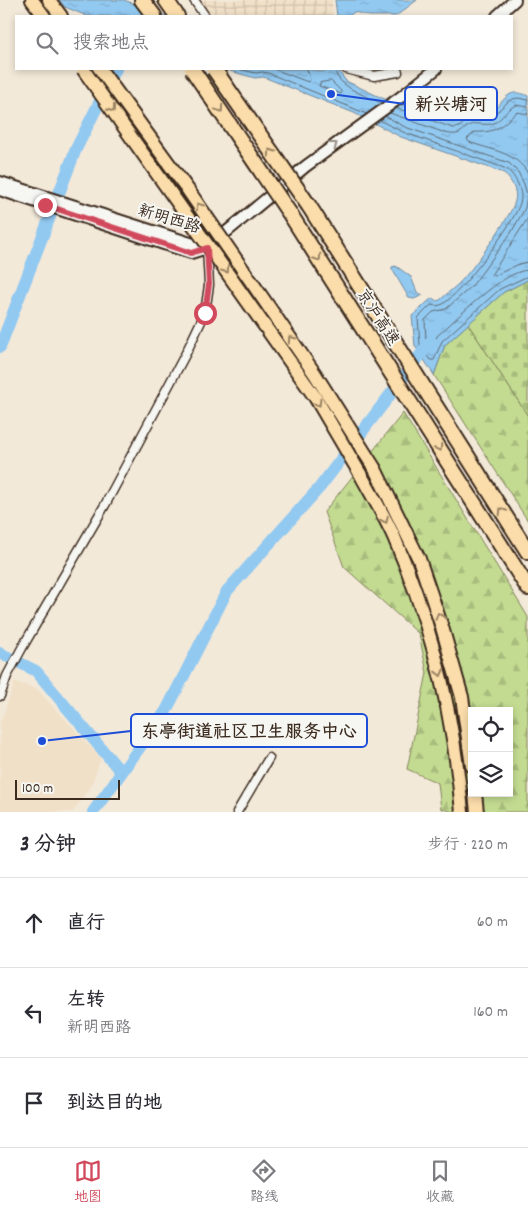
<!DOCTYPE html>
<html lang="zh">
<head>
<meta charset="utf-8">
<style>
	body { margin:0; font-family:Dekko,"LXGW WenKai TC",sans-serif; background:#f2f2f3; color:#2b2b33 }
	.controls { position:absolute; right:15px; bottom:15px; display:grid; overflow:hidden; border-radius:0px; box-shadow:0 2px 8px #0003 }
	.controls button { width:45px; height:45px; display:grid; place-items:center; padding:0; border:0; border-bottom:1px solid #e1e1e2; background:#fff; color:#2b2b33; font:25px sans-serif }
	.scale { position:absolute; left:15px; bottom:12px; width:105px; box-sizing:border-box; padding-left:5px; border:2px solid #3b2a1e; border-top:0; font-size:14px; line-height:18px; white-space:nowrap; color:#3b2a1e; -webkit-text-stroke:4px #f6f6f2; paint-order:stroke }
	.stop { position:absolute; width:15px; height:15px; margin:-11px; border:4px solid #d1495b; border-radius:50%; background:#fff }
	.stop.end { background:#d1495b; border-color:#fff; box-shadow:0 1px 5px #0008 }
	.list { margin:0; padding:0; list-style:none }
	h2 { display:flex; justify-content:space-between; align-items:center; height:65px; margin:0; padding:0 20px; font-size:21px }
	h2 small { font-size:16px; font-weight:400; color:#7c7c81 }
	.list li { display:grid; grid-template-columns:32px 1fr auto; gap:15px; align-items:center; box-sizing:border-box; height:90px; padding:0 20px; border-top:1px solid #e1e1e2 }
	.list b { display:block; font-size:19px; white-space:nowrap }
	.list p { margin:0; font-size:16px; white-space:nowrap; color:#7c7c81 }
	.list em { font-size:16px; font-style:normal; color:#7c7c81 }
	.icon { flex:none; width:28px; height:28px; fill:none; stroke:currentColor; stroke-width:2; stroke-linecap:round; stroke-linejoin:round }
	.map { position:relative; flex:none; width:528px; height:812px; overflow:hidden }
	.search { position:absolute; background:#fff; box-shadow:0 2px 8px #0003; left:15px; right:15px; top:15px; height:55px; display:flex; align-items:center; gap:12px; box-sizing:border-box; padding:0 18px; border-radius:0px; color:#7c7c81; font-size:19px }
	.sheet { height:335px; background:#fff }
	nav { display:flex; justify-content:space-around; align-items:center; box-sizing:border-box; height:70px; border-top:1px solid #e1e1e2; background:#fff; font-size:14px; color:#7c7c81 }
	nav a { display:grid; justify-items:center; gap:2px }
	nav .on { color:#d1495b }
	.map>svg:first-child { display:block }
	.built { fill:#f1e0c8 }
	.industrial { fill:url(#industrial-grid) }
	.forest { fill:url(#forest-firs); stroke:#7f8258; fill-rule:evenodd }
	.cemetery { fill:url(#cemetery-stones); stroke:#7f8258 }
	.water { fill:url(#water-ripples); stroke:#6f899d }
	.lines { fill:none; stroke-linecap:round; stroke-linejoin:round }
	.shore { stroke:#5e6a72; stroke-width:1 }
	.river { stroke:#92c9f1; stroke-width:12 }
	.minor-casing { stroke:#3b2a1e; stroke-width:11 }
	.tertiary-casing { stroke:#3b2a1e; stroke-width:14 }
	.trunk-casing { stroke:#3b2a1e; stroke-width:16 }
	.motorway-casing { stroke:#3b2a1e; stroke-width:18 }
	.minor { stroke:#f6f6f2; stroke-width:8 }
	.tertiary { stroke:#f6f6f2; stroke-width:10 }
	.trunk { stroke:#fbddab; stroke-width:12 }
	.motorway { stroke:#fbddab; stroke-width:14 }
	.trunk-bridge-casing { stroke:#3b2a1e; stroke-width:16; stroke-linecap:butt }
	.motorway-bridge-casing { stroke:#3b2a1e; stroke-width:18; stroke-linecap:butt }
	.trunk-bridge { stroke:#fbddab; stroke-width:12 }
	.motorway-bridge { stroke:#fbddab; stroke-width:14 }
	.oneway { stroke:#9b8464 }
	.oneway2 { stroke:#989088 }
	.route { stroke:#d1495b; stroke-width:6 }
	.labels { text-anchor:middle; dominant-baseline:central; stroke-width:4; stroke-linejoin:round; paint-order:stroke }
	.street-label { font-size:16px; fill:#3b2a1e; stroke:#f6f6f2 }
	.leader { fill:none; stroke:#1d4ed8; stroke-width:2 }
	.callout-dot { fill:#1d4ed8; stroke:#f6f6f2; stroke-width:2 }
	.callout { fill:#f6f6f2; stroke:#1d4ed8; stroke-width:2 }
	.callout-label { font-size:18px; text-anchor:middle; font-weight:bold; fill:#3b2a1e }
</style>
</head>
<body>
<div class="map">
<svg width="528" height="812" viewBox="0 0 528 812">
	<defs>
		<pattern id="industrial-grid" width="8" height="8" patternUnits="userSpaceOnUse" patternTransform="scale(1.25)"><rect width="8" height="8" fill="#f1e0c8"/><path d="M0 4h8M4 0v8" fill="none" stroke="#d0c0ab"/></pattern>
		<pattern id="forest-firs" width="22" height="20" patternUnits="userSpaceOnUse" patternTransform="scale(1.25)"><rect width="22" height="20" fill="#c3db91"/><path d="M5 1l3.5 6h-7zM16 11l3.5 6h-7z" fill="#a8bc7d"/></pattern>
		<pattern id="cemetery-stones" width="16" height="16" patternUnits="userSpaceOnUse" patternTransform="scale(1.25)"><rect width="16" height="16" fill="#c3db91"/><path d="M2 7V4a2 2 0 0 1 4 0v3zM10 15v-3a2 2 0 0 1 4 0v3z" fill="#a8bc7d"/></pattern>
		<pattern id="water-ripples" width="26" height="14" patternUnits="userSpaceOnUse" patternTransform="scale(1.25)"><rect width="26" height="14" fill="#92c9f1"/><path d="M2 4q2-2 4 0t4 0M15 11q2-2 4 0t4 0" fill="none" stroke="#7fadce"/></pattern>
	</defs>
	<rect width="100%" height="100%" fill="#f3e9d9"/>
	<filter id="ink" filterUnits="userSpaceOnUse"><feTurbulence type="fractalNoise" baseFrequency=".02" numOctaves="2"/><feDisplacementMap in="SourceGraphic" scale="10" xChannelSelector="R" yChannelSelector="G"/><feConvolveMatrix kernelMatrix="1 2 1 2 8 2 1 2 1" color-interpolation-filters="sRGB"/></filter>
	<g filter="url(#ink)">
		<path class="built" d="M 15,682 L 37,689 L 101,758 L 92,784 L 73,812 L 0,812 L 0,723 Z"/>
		<path class="industrial" d="M 202,0 L 332,0 L 333,16 L 204,16 Z"/>
		<path class="forest" d="M 468,324 L 528,416 L 528,521 L 434,375 L 445,345 Z
			M 403,413 L 528,617 L 528,812 L 455,812 L 441,809 L 438,783 L 407,769 L 427,673 L 419,634 L 344,567 L 324,512 ZM 472,711 L 509,711 L 509,793 L 472,793 Z"/>
		<path class="cemetery" d="M 528,280 L 528,416 L 468,324 L 504,292 Z"/>
		<path class="water" d="M 59,0 L 124,0 L 166,16 L 87,16 L 65,7 Z
			M 335,0 L 417,0 L 396,16 L 369,16 L 354,12 L 349,16 L 337,16 Z
			M 223,69 L 307,69 L 323,72 L 328,69 L 340,69 L 340,73 L 346,81 L 382,98 L 453,123 C 459,122 463,116 469,114 C 476,112 483,115 489,113 C 504,105 506,85 528,96 L 528,280 L 504,292 L 445,345 L 434,375 L 415,346 L 412,316 L 432,298 L 437,301 L 440,300 C 447,293 456,287 463,279 C 474,267 512,215 515,201 C 518,191 511,180 504,173 L 401,137 L 354,113 L 266,78 L 263,77 L 255,78 Z
			M 396,266 L 411,277 L 417,292 L 423,295 L 414,299 L 409,298 L 392,269 L 392,267 Z"/>
		<g class="lines">
			<path class="shore" d="M 237,69 L 256,73 L 262,72 L 268,73 L 367,114
				M 274,69 L 308,82 L 310,79 L 307,69
				M 335,69 C 335,86 368,97 382,103
				M 331,81 L 341,91 L 341,94 L 319,86 L 320,83 Z
				M 396,108 L 453,128 L 459,127 L 470,118 L 491,117 L 509,101 L 513,99 L 518,98 L 528,100
				M 390,113 L 445,133 C 465,138 461,126 474,124 C 481,123 487,126 494,123 C 502,119 507,109 516,105 L 528,107
				M 528,114 L 517,112 C 501,126 497,133 475,132 L 467,139 L 469,142 C 490,150 517,152 528,174
				M 385,116 L 405,127 L 509,163 L 518,172 L 524,184 L 527,195 L 525,208 L 511,233 L 472,286 L 446,309 L 433,312 L 425,320 L 426,342 L 429,346 L 432,347 L 437,336 C 457,319 502,271 528,270
				M 379,120 L 403,132 L 507,169 C 515,176 524,191 520,203 C 514,224 461,293 443,304 C 439,306 435,306 431,305 L 418,318 L 420,345 L 430,360 L 434,360 L 442,341 L 500,289 L 528,276
				M 528,218 L 491,275 L 494,276 L 519,264 L 528,262"/>
			<path class="river" d="M 0,347 L 76,149 L 116,69
				M 0,653 L 36,671 L 121,772
				M 93,812 L 166,711 L 227,591 L 320,487 L 431,341"/>
			<g class="minor-casing">
				<path id="minor" d="M 194,0 L 205,16
					M 346,69 L 374,76 L 398,72
					M 0,696 L 7,676 L 22,648 L 105,505 L 186,353 L 205,313 L 209,285 L 207,248
					M 237,812 L 269,758"/>
			</g>
			<g class="tertiary-casing">
				<path id="tertiary" d="M 497,16 L 515,0
					M 0,182 L 206,248
					M 0,190 L 191,253 L 207,248 L 306,166 L 402,96 L 436,69"/>
			</g>
			<g class="trunk-casing">
				<path id="trunk" d="M 32,0 L 44,16
					M 49,0 L 61,16
					M 375,469 L 419,559 L 442,627 L 462,697 L 472,766
					M 362,477 C 373,497 385,517 394,537 C 432,625 454,717 462,812
					M 475,793 L 477,812"/>
			</g>
			<g class="motorway-casing">
				<path id="motorway" d="M 142,0 L 154,16
					M 166,0 L 177,16
					M 309,206 L 528,552
					M 292,217 L 528,588"/>
			</g>
			<use href="#minor" class="minor"/>
			<use href="#tertiary" class="tertiary"/>
			<use href="#trunk" class="trunk"/>
			<use href="#motorway" class="motorway"/>
			<g class="trunk-bridge-casing">
				<path id="trunk-bridge" d="M 83,69 L 315,397 L 362,477
					M 100,69 L 188,190 L 315,374 L 375,469"/>
			</g>
			<g class="motorway-bridge-casing">
				<path id="motorway-bridge" d="M 192,69 L 292,217
					M 214,69 L 309,206"/>
			</g>
			<use href="#trunk-bridge" class="trunk-bridge"/>
			<use href="#motorway-bridge" class="motorway-bridge"/>
		</g>
		<defs><path id="oneway-chevron" d="M-2-3.5L2.5 0L-2 3.5" fill="none" stroke-width="1.6" stroke-linecap="round" stroke-linejoin="round" transform="scale(1.25)"/></defs>
		<g class="oneway">
			<use href="#oneway-chevron" transform="translate(112 109) rotate(55)"/>
			<use href="#oneway-chevron" transform="translate(220 109) rotate(56)"/>
			<use href="#oneway-chevron" transform="translate(271 152) rotate(-125)"/>
			<use href="#oneway-chevron" transform="translate(199 206) rotate(-125)"/>
			<use href="#oneway-chevron" transform="translate(318 258) rotate(57)"/>
			<use href="#oneway-chevron" transform="translate(226 270) rotate(55)"/>
			<use href="#oneway-chevron" transform="translate(291 339) rotate(-125)"/>
			<use href="#oneway-chevron" transform="translate(318 403) rotate(59)"/>
			<use href="#oneway-chevron" transform="translate(439 448) rotate(58)"/>
			<use href="#oneway-chevron" transform="translate(502 511) rotate(-122)"/>
			<use href="#oneway-chevron" transform="translate(385 520) rotate(63)"/>
			<use href="#oneway-chevron" transform="translate(439 616) rotate(-109)"/>
			<use href="#oneway-chevron" transform="translate(440 673) rotate(76)"/>
		</g>
		<use class="oneway2" href="#oneway-chevron" transform="translate(334 145) rotate(-37)"/>
	</g>
	<g class="lines" filter="url(#ink)">
		<path class="route" d="M 45,205 L 191,253 L 207,248 L 209,284 L 205,313"/>
	</g>
	<g class="labels">
		<g class="street-label">
			<text transform="translate(169 220) rotate(17)">新明西路</text>
			<text transform="translate(377 318) rotate(57)">京沪高速</text>
		</g>
	</g>
	<path class="leader" d="M331 94L405 104M42 741L131 731"/>
	<g class="callout-dot">
		<circle cx="331" cy="94" r="5"/>
		<circle cx="42" cy="741" r="5"/>
	</g>
	<g class="callout">
		<rect x="405" y="87" width="92" height="33" rx="5"/>
		<rect x="131" y="714" width="236" height="33" rx="5"/>
	</g>
	<g class="callout-label">
		<text x="451" y="110">新兴塘河</text>
		<text x="249" y="737">东亭街道社区卫生服务中心</text>
	</g>
</svg>
<div class="controls">
<button><svg class="icon" aria-label="locate" viewBox="0 0 24 24"><circle cx="12" cy="12" r="6"/><path d="M12 2v4M12 18v4M2 12h4M18 12h4"/></svg></button>
<button><svg class="icon" aria-label="layers" viewBox="0 0 24 24"><path d="M12 4l9 5-9 5-9-5zM3 14l9 5 9-5"/></svg></button>
</div>
<div class="scale">100 m</div>
<div class="stop" style="left:205px;top:313px"></div>
<div class="stop end" style="left:45px;top:205px"></div>
<div class="search"><svg class="icon" aria-label="search" viewBox="0 0 24 24"><circle cx="10" cy="10" r="6"/><path d="M15 15l6 6"/></svg>搜索地点</div>
</div>
<section class="sheet">
<h2>3 分钟<small>步行 · 220 m</small></h2>
<ul class="list">
<li><svg class="icon" aria-label="ahead" viewBox="0 0 24 24"><path d="M12 20V5M6 11l6-6 6 6"/></svg><div><b>直行</b></div><em>60 m</em></li>
<li><svg class="icon" aria-label="left" viewBox="0 0 24 24"><path d="M17 20v-9H6M10 6l-5 5 5 5"/></svg><div><b>左转</b><p>新明西路</p></div><em>160 m</em></li>
<li><svg class="icon" aria-label="arrive" viewBox="0 0 24 24"><path d="M6 21V4h12l-3 4 3 4H6"/></svg><div><b>到达目的地</b></div></li>
</ul>
</section>
<nav>
<a class="on"><svg class="icon" aria-label="map" viewBox="0 0 24 24"><path d="M3 6l6-2 6 2 6-2v14l-6 2-6-2-6 2zM9 4v14M15 6v14"/></svg>地图</a>
<a><svg class="icon" aria-label="directions" viewBox="0 0 24 24"><path d="M12 3l9 9-9 9-9-9zM9 14v-3h6M13 9l2 2-2 2"/></svg>路线</a>
<a><svg class="icon" aria-label="saved" viewBox="0 0 24 24"><path d="M7 4h10v16l-5-4-5 4z"/></svg>收藏</a>
</nav>
</body>
</html>
